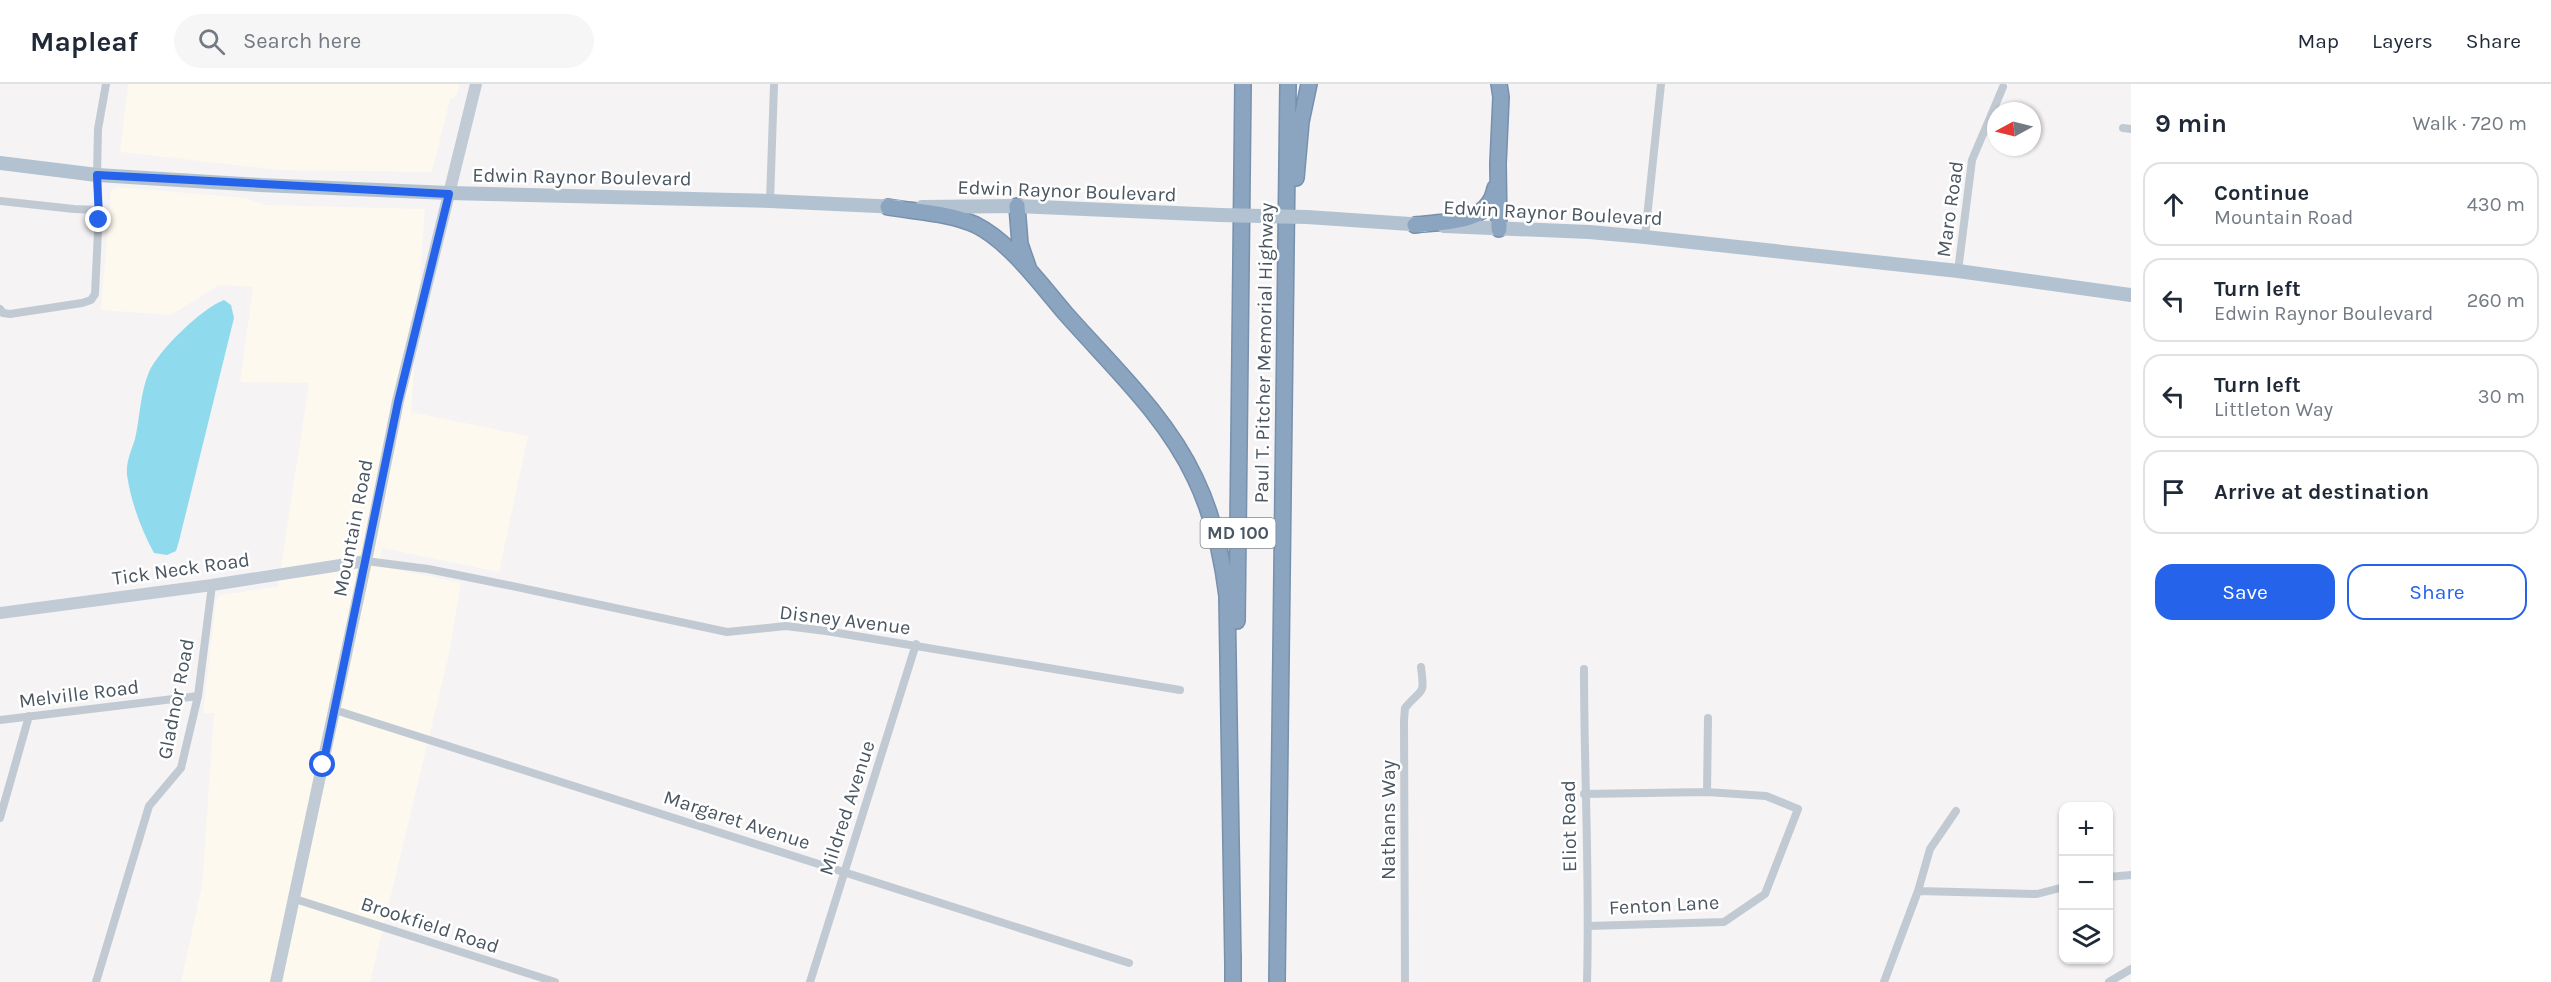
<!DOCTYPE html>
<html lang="en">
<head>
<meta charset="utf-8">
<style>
	body { margin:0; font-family:Karla,sans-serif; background:#f6f6f7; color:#1f2937 }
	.controls { position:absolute; right:18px; bottom:18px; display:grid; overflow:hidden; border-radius:12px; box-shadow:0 2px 4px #0004 }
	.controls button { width:54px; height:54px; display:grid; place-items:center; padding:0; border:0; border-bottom:2px solid #e0e1e3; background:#fff; color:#1f2937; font:30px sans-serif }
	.compass { position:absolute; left:1987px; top:18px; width:54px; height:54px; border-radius:50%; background:#fff; box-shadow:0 2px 4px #0004; rotate:263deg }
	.stop { position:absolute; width:18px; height:18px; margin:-14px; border:4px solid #2563eb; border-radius:50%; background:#fff }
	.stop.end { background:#2563eb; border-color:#fff; box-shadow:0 2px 6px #0008 }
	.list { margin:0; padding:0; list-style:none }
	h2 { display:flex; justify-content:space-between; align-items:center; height:78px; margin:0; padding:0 24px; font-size:26px }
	h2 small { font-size:20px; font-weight:400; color:#747a83 }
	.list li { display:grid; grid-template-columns:39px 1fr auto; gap:18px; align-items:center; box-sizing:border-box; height:84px; margin:0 12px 12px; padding:0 12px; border:2px solid #e0e1e3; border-radius:18px }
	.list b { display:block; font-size:22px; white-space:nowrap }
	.list p { margin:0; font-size:20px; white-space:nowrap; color:#747a83 }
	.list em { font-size:20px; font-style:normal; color:#747a83 }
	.actions { display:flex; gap:12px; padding:18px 24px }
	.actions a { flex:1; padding:14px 0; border:2px solid #2563eb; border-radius:18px; text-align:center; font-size:21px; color:#2563eb }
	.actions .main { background:#2563eb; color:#fff }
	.icon { flex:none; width:33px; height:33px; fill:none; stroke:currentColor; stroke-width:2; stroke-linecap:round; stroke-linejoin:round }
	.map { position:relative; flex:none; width:2131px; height:898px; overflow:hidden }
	header { display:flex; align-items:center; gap:36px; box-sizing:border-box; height:84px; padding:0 30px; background:#fff; border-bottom:2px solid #e0e1e3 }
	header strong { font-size:28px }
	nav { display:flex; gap:33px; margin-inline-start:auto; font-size:21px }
	.search { width:420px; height:54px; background:#f6f6f7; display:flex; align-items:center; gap:15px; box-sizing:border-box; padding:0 21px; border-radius:33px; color:#747a83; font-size:22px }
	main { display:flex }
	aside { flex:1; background:#fff }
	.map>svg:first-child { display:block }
	.commercial { fill:#fdf9ef }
	.water { fill:#90daee }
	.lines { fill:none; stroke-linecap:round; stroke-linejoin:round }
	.highway-casing { stroke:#7690ad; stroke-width:18 }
	.street { stroke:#c1cad2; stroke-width:8 }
	.secondary { stroke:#c1cbd6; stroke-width:12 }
	.primary { stroke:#b3c2d1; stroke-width:14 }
	.highway { stroke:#8ba5c1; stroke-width:15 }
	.primary-bridge { stroke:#b3c2d1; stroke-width:14 }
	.route { stroke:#2563eb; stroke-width:8 }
	.labels { text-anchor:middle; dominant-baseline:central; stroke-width:5; stroke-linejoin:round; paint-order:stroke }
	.shield { fill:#fff; stroke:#808990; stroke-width:1.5 }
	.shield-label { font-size:18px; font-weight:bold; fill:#4a5661 }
	.street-label { font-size:20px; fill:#4a5661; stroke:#fff }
</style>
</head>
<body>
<header>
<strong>Mapleaf</strong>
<div class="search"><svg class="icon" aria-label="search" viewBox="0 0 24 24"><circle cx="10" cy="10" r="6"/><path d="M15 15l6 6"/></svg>Search here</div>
<nav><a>Map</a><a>Layers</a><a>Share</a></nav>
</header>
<main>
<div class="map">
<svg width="2131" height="898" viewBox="0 0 2131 898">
	<rect width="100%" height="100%" fill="#f5f3f3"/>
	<path class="commercial" d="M 128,0 L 460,0 L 456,12 L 450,15 L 432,88 L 280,86 L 120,68 Z
		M 117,103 L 246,114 L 265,121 L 425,125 L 411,328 L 528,352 L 499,488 L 382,464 L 379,482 L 461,499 L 448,574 L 370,898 L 181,898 L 202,802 L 214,629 L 203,629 L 216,517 L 220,511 L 278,503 L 309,299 L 240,298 L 253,203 L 219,201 L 171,231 L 101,226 L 111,107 Z"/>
	<path class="water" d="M 224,216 L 231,221 L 234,234 L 179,457 L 176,467 L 167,471 L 154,469 C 141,445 131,418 127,391 C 126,377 131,368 135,355 C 140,334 140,309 149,288 C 158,267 202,224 224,216 Z"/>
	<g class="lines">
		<g class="highway-casing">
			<path id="highway" d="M 1296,94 L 1301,38 L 1309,0
				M 1017,122 L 1020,160 L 1028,183
				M 888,123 C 917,128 950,129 976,141 C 1010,158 1042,202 1066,230 C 1112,282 1166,332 1195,394 C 1213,431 1222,471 1227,512 L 1233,880
				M 1415,141 C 1444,137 1489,141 1495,104
				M 1499,145 L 1498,80 L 1501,13 L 1499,0
				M 1237,537 L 1243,0
				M 1233,898 L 1233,870
				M 1277,898 L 1288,0"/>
		</g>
		<path class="street" d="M 2123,44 L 2131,45
			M 0,117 L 74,125 L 99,126
			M 770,117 L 774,0
			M 1645,153 L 1661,0
			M 1958,187 L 1972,76 L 2003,3
			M 0,225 L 3,229 L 10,230 L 82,219 L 91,216 L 95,210 L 99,126 L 97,91 L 98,45 L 106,0
			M 366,477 L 428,485 L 507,501 L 727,548 L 786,542 L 826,547 L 1180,606
			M 1584,585 C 1584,689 1590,794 1587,898
			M 335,626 L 1129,879
			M 0,636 L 198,612
			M 1707,708 L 1708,634
			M 1584,710 L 1707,708 L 1766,712 L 1798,725 L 1765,810 L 1724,838 L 1588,842
			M 0,734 L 29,632
			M 2108,793 L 2131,791
			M 1918,807 L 2037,810 L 2064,803
			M 295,815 L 555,898
			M 96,898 L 149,722 L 181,684 L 198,612 L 212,501
			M 810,898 L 916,560
			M 1405,898 L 1404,636 L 1405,624 C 1422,603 1425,614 1421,583
			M 1884,898 L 1918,807 L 1930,765 L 1956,727
			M 2109,898 L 2131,885"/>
		<path class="secondary" d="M 0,529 L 212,501 L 366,477
			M 276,898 L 366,477 L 398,317 L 476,0"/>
		<path class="primary" d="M 0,79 L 97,91 L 260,101 L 449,109 L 770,117 L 899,123
			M 922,123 L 1017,122 L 1220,131
			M 1307,133 L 1425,141
			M 1444,142 L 1589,148 L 1645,153 L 1958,187 L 2131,211"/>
		<use href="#highway" class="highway"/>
		<path class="primary-bridge" d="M 1220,131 L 1307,133"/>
	</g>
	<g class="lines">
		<path class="route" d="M 99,136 L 97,91 L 449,110 L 398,318 L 323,681"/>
	</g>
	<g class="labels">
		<rect class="shield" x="1200.5" y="434" width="75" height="30" rx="4.5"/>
		<g class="shield-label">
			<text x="1238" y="449">MD 100</text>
		</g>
		<g class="street-label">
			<text transform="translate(582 93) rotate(1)">Edwin Raynor Boulevard</text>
			<text transform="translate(1067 107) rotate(2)">Edwin Raynor Boulevard</text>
			<text transform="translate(1950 125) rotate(-82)">Maro Road</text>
			<text transform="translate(1553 129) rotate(3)">Edwin Raynor Boulevard</text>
			<text transform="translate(1264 269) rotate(-89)">Paul T. Pitcher Memorial Highway</text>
			<text transform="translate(353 444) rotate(-79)">Mountain Road</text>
			<text transform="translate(181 485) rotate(-8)">Tick Neck Road</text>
			<text transform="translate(845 536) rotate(7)">Disney Avenue</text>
			<text transform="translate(79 610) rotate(-7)">Melville Road</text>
			<text transform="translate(176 615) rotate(-79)">Gladnor Road</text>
			<text transform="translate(847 724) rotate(-72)">Mildred Avenue</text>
			<text transform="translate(737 736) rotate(18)">Margaret Avenue</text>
			<text transform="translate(1388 736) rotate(-90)">Nathans Way</text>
			<text transform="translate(1569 742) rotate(-91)">Eliot Road</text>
			<text transform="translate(1664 821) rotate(-3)">Fenton Lane</text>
			<text transform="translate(430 841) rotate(18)">Brookfield Road</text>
		</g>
	</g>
</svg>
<div class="controls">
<button>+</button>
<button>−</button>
<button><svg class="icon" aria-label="layers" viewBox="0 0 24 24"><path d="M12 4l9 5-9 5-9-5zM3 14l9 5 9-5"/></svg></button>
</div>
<svg class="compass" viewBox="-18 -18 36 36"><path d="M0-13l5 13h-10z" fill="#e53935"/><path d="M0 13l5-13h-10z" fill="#747a83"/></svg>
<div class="stop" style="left:323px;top:681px"></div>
<div class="stop end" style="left:99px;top:136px"></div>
</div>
<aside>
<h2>9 min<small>Walk · 720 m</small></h2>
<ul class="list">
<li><svg class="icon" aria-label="ahead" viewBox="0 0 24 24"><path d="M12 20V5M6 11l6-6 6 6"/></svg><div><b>Continue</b><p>Mountain Road</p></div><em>430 m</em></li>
<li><svg class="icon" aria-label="left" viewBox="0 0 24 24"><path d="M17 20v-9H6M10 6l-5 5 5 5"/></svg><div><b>Turn left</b><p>Edwin Raynor Boulevard</p></div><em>260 m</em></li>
<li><svg class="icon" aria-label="left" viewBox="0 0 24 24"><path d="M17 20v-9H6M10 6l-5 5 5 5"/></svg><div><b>Turn left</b><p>Littleton Way</p></div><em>30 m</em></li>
<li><svg class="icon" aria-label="arrive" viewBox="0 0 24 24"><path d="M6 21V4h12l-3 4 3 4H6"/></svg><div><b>Arrive at destination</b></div></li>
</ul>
<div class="actions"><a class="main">Save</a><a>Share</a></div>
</aside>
</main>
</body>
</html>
